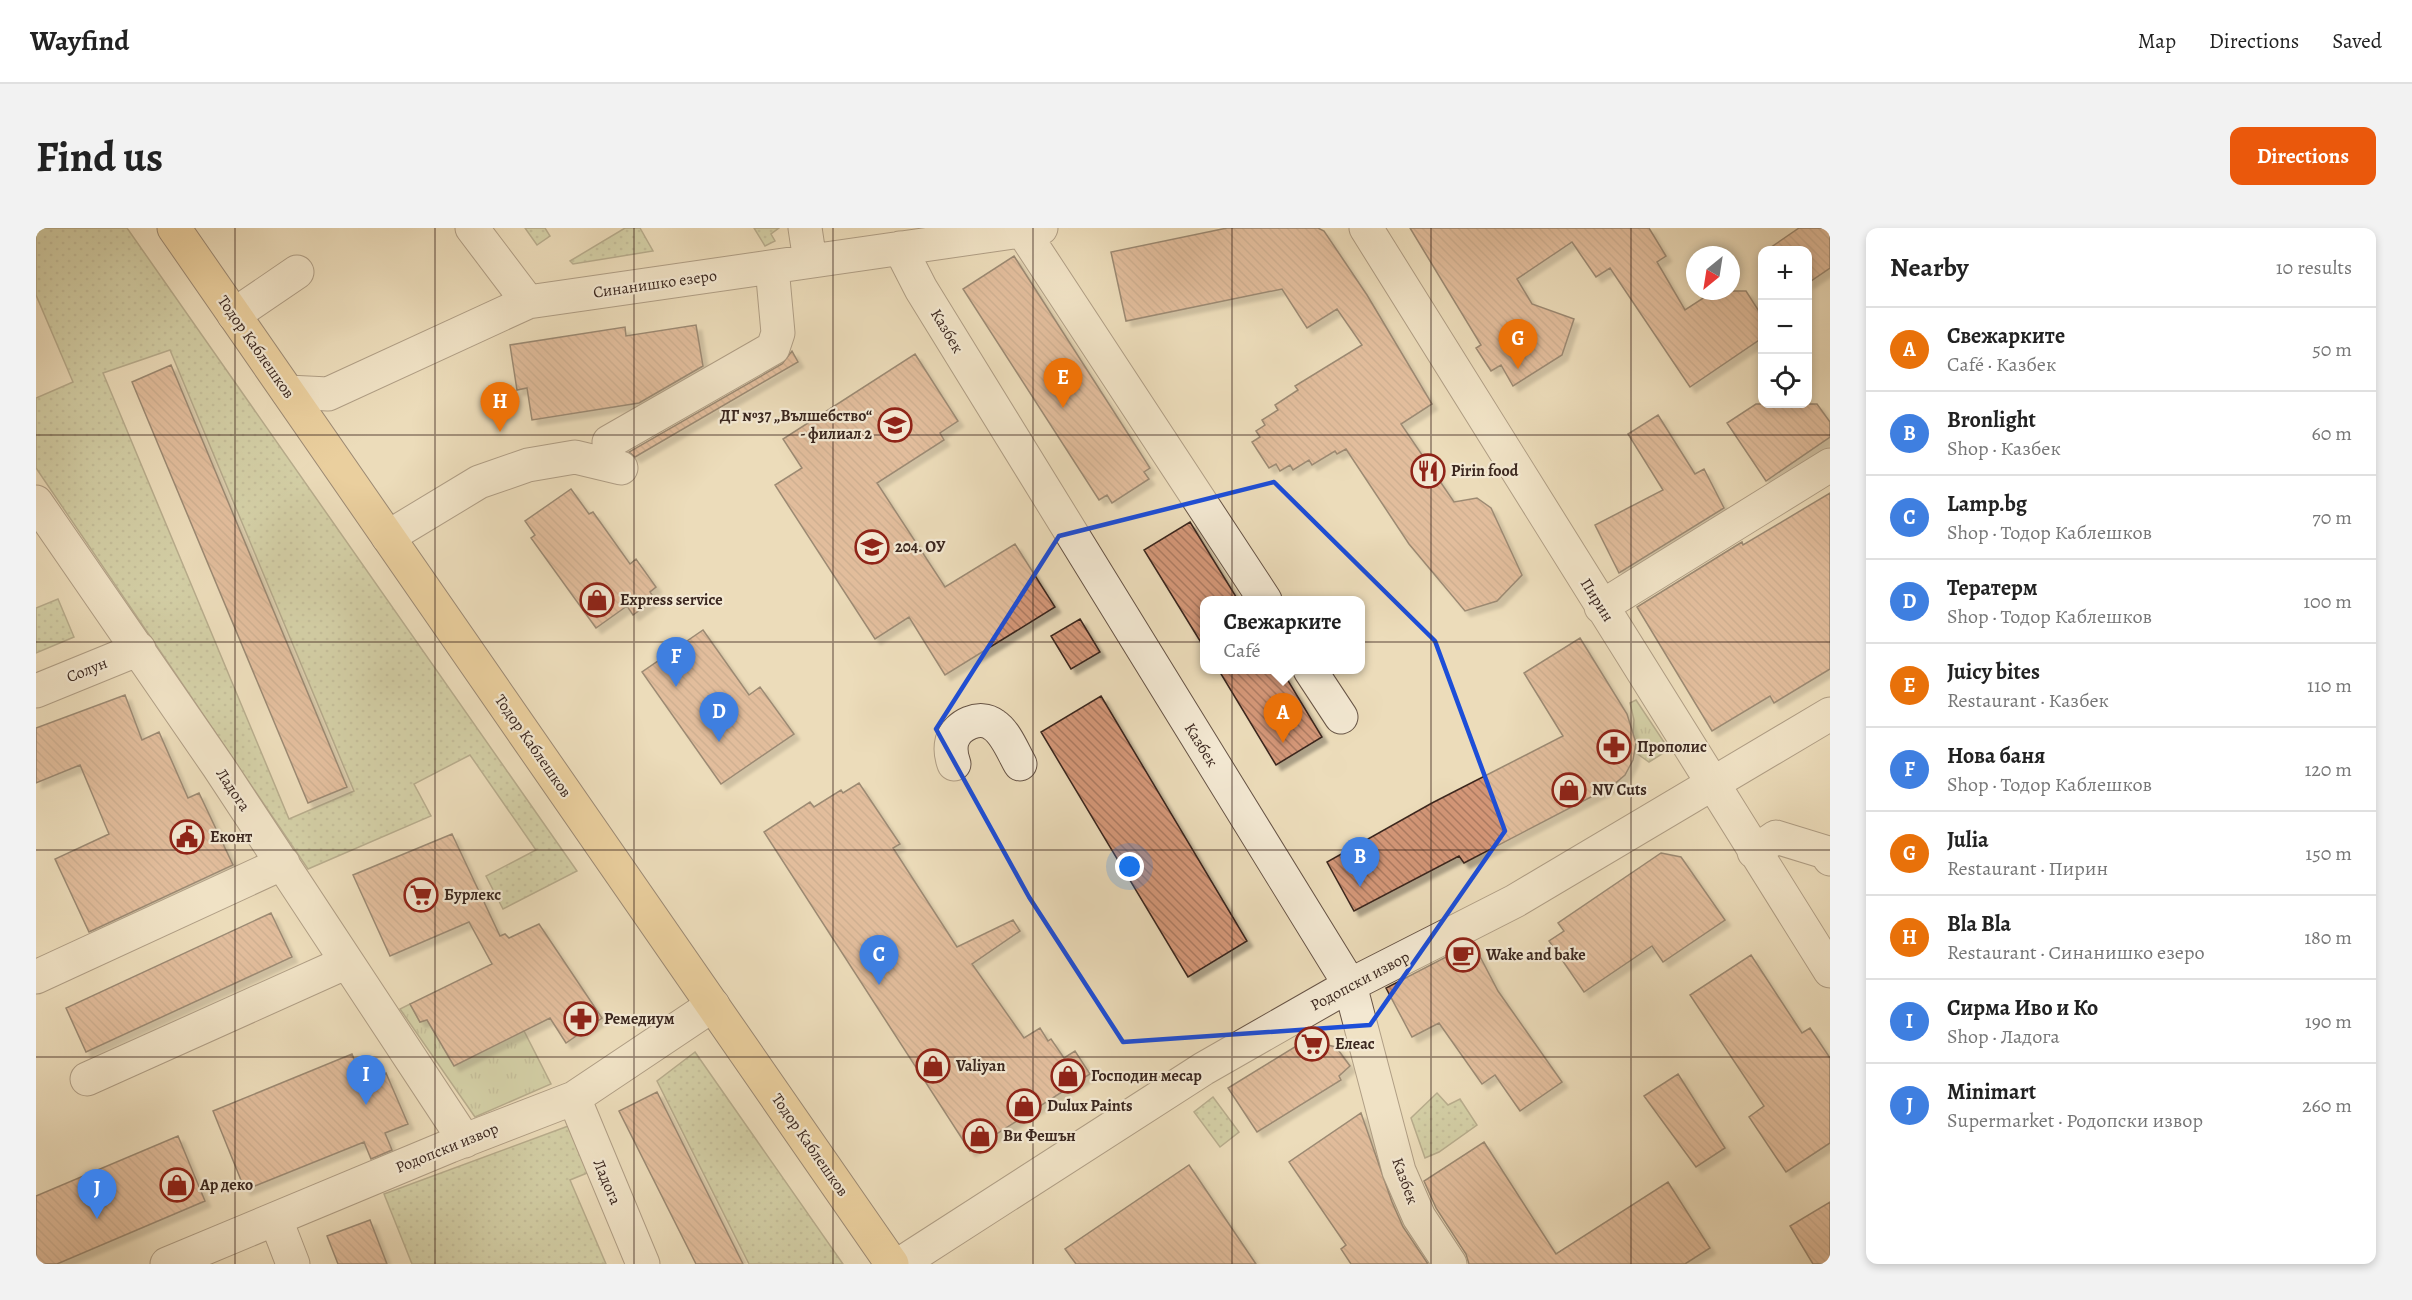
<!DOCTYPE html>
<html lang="en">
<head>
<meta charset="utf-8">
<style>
	body { margin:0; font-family:Alegreya,serif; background:#f2f2f2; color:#222 }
	.controls { position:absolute; right:18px; top:18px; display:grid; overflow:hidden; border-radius:12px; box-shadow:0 3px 9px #0003 }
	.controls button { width:54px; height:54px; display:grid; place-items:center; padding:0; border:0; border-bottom:2px solid #e0e0e0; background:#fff; color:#222; font:30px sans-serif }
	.compass { position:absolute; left:1650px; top:18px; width:54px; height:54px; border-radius:50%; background:#fff; box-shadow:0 3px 9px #0003; rotate:210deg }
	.you { position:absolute; left:1094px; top:639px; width:21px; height:21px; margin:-15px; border:4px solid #fff; border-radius:50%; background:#1a73e8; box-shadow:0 0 0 9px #1a73e833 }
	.badge { display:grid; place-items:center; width:39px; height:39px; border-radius:50%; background:#ea580c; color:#fff; font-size:20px; font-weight:700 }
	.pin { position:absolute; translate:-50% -50px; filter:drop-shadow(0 2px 3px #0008) }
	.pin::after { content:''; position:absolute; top:32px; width:21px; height:18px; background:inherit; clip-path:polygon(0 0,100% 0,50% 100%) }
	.popup { position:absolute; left:1164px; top:368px; width:165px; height:78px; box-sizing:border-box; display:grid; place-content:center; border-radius:12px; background:#fff; filter:drop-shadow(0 2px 4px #0005); font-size:20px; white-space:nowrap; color:#767676 }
	.popup b { font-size:22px; color:#222 }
	.popup::after { content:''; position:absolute; left:50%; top:100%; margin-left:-12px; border:12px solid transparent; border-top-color:#fff }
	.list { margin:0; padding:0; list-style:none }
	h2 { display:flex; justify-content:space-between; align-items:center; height:78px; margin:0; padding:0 24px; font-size:26px }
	h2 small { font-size:20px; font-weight:400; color:#767676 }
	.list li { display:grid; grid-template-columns:39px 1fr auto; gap:18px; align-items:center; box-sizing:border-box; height:84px; padding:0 24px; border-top:2px solid #e0e0e0 }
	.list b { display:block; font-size:22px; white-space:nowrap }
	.list p { margin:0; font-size:20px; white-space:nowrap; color:#767676 }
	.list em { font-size:20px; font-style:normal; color:#767676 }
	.icon { flex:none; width:33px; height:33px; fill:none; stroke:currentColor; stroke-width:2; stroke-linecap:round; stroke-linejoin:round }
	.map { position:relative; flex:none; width:1794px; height:1036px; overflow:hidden; border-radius:12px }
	header { display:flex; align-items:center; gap:36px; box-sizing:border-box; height:84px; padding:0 30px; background:#fff; border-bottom:2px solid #e0e0e0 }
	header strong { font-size:28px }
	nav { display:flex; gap:33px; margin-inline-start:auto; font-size:21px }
	.intro { display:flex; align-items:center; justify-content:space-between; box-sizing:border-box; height:144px; padding:0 36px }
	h1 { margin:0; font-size:42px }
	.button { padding:15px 27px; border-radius:12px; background:#ea580c; color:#fff; font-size:21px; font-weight:700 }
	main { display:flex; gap:36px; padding:0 36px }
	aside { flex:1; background:#fff; border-radius:12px; box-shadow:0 3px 9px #0003 }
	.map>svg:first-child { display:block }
	.grass { fill:url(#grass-tufts); stroke:#797458; stroke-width:1.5 }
	.park { fill:url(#park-dots); stroke:#797458; stroke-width:1.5; fill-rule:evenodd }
	.building { fill:url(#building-back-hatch); stroke:#3b271f; stroke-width:1.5; filter:url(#shadow) }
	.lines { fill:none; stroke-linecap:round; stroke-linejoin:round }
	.minor-casing { stroke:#675446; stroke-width:35 }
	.major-casing { stroke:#3b271f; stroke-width:35 }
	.minor { stroke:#f3e8d2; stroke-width:33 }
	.major { stroke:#e6be7d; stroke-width:33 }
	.marked { fill:none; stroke:#1d4ed8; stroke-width:4.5; stroke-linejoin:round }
	.grid { fill:none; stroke:#3b271f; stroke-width:1.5; stroke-opacity:0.55 }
	.labels { text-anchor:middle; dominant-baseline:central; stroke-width:4.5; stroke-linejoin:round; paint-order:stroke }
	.street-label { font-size:16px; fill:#3b271f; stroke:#f3e8d2 }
	.poi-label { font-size:16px; font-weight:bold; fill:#3b271f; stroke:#f3e8d2; text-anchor:start }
</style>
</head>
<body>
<header>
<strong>Wayfind</strong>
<nav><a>Map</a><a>Directions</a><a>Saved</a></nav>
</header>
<div class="intro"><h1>Find us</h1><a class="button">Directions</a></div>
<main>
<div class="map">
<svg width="1794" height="1036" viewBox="0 0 1794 1036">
	<defs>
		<pattern id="grass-tufts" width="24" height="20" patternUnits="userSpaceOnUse" patternTransform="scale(1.5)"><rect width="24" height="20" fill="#b7c090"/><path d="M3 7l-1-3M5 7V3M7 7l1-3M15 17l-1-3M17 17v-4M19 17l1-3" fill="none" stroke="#969c75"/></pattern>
		<pattern id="park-dots" width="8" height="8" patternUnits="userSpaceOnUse" patternTransform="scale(1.5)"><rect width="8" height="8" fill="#b7c090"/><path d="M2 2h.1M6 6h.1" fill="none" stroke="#969c75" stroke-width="1.8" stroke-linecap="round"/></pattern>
		<pattern id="building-back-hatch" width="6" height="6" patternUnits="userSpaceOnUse" patternTransform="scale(1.5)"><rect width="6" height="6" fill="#d49778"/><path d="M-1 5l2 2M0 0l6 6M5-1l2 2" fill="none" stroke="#ad7b62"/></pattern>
		<filter id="shadow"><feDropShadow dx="5.5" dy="5.5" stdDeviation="1.5" flood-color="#0004"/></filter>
	</defs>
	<rect width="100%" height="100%" fill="#ecdcba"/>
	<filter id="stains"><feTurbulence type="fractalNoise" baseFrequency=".00333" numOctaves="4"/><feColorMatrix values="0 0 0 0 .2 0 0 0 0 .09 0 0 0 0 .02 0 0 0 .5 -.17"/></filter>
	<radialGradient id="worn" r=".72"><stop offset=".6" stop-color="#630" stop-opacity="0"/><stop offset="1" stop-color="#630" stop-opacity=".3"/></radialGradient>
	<path class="grass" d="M 1600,472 L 1630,517 L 1626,526 L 1613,534 L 1596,522 L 1598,492 L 1594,475 Z
		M 374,776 L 384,794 L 391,791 L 488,803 L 515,856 L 439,889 L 364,781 Z"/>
	<path class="park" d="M 0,0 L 91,0 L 541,643 L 467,681 L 450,648 L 500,622 L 434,527 L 378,556 L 395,588 L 272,641 L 0,240 L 0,170 L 37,154 L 0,67 ZM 134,122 L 318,563 L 253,591 L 67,145 Z
		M 489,0 L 509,0 L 514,8 L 501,17 Z
		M 589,0 L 604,0 L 617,23 L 537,36 L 534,33 Z
		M 718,0 L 743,0 L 735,6 L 739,13 L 729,18 Z
		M 22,371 L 38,409 L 0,425 L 0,380 Z
		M 659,824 L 807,1036 L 713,1036 L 621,853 Z
		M 1401,865 L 1412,877 L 1424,871 L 1441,897 L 1403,924 L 1389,930 L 1375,890 Z
		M 1177,869 L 1203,904 L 1184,919 L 1158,884 Z
		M 535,897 L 556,943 L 534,952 L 570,1036 L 376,1036 L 348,966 Z"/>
	<path class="building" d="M 1191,0 L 1282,0 L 1288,3 L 1331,67 L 1396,176 L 1365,196 L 1418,274 L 1441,270 L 1455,280 L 1486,347 L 1461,373 L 1429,383 L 1373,316 L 1310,221 L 1301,226 L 1299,223 L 1276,237 L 1273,232 L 1257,242 L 1254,237 L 1244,243 L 1240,236 L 1233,240 L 1216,214 L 1224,209 L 1220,203 L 1229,197 L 1226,192 L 1242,182 L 1239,177 L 1262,162 L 1259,158 L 1326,117 L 1301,81 L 1271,100 L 1246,61 L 1090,93 L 1075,24 Z
		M 1374,0 L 1613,0 L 1630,28 L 1621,34 L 1649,82 L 1678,63 L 1710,63 L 1726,88 L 1726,110 L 1654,159 L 1574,40 L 1560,49 L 1536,14 L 1481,51 L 1496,76 L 1538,91 L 1526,127 L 1477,158 L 1465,137 L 1455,143 L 1440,120 L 1445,117 Z
		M 1763,0 L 1794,0 L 1794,40 L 1772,55 L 1772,22 L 1731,22 Z
		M 978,28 L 1114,240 L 1108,244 L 1113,251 L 1076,275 L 1071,267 L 1063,272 L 927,61 Z
		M 660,97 L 667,138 L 603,175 L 496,192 L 491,160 L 481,162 L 474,117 L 589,99 L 590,108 Z
		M 756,123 L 762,134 L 599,229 L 593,224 L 746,136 Z
		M 879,126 L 922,193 L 904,205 L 908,212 L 841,255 L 909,359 L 979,316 L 1019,379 L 909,447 L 873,389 L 839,411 L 739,257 L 766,240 L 747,211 Z
		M 135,137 L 311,559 L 272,575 L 96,154 Z
		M 1720,176 L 1781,176 L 1794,194 L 1794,209 L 1730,253 L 1691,195 Z
		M 1622,187 L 1659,246 L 1668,241 L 1688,280 L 1583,345 L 1559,297 L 1627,262 L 1592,206 Z
		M 535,261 L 553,286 L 557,284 L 594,336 L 600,331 L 620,359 L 614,364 L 619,371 L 597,387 L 591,378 L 560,400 L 495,310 L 499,307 L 489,293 Z
		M 1794,265 L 1794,441 L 1738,475 L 1734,468 L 1676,503 L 1601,379 L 1706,314 L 1707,317 Z
		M 1154,294 L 1202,372 L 1169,372 L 1169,421 L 1108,322 Z
		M 1044,391 L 1064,424 L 1035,441 L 1015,408 Z
		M 667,402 L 713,467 L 724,459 L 758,506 L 685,556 L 606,444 Z
		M 1544,410 L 1591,486 L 1600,515 L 1597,532 L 1589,547 L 1576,558 L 1428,635 L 1423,628 L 1318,683 L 1291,634 L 1396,575 L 1527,508 L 1488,445 Z
		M 1182,441 L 1245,441 L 1286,509 L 1240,537 Z
		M 89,467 L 106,512 L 123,504 L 152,570 L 163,565 L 197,637 L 53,704 L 19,631 L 73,606 L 44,537 L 0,555 L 0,500 Z
		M 1065,468 L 1211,713 L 1152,749 L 1005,504 Z
		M 823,555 L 864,616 L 857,620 L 921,719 L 977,692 L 984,703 L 936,736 L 988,810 L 1004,800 L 1012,813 L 1015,811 L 1028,830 L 1039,823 L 1054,846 L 934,923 L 728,604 L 774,574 L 778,579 L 805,562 L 807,565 Z
		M 416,606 L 464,708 L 469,706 L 473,710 L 503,696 L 566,790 L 530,815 L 514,790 L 418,838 L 391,792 L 384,794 L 374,776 L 456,736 L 433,694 L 354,728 L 317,647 Z
		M 1625,625 L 1645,629 L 1689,692 L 1627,734 L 1616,718 L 1548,764 L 1513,713 L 1528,703 L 1522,695 Z
		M 235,685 L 256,729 L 50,824 L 30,780 Z
		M 1437,715 L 1462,763 L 1526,854 L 1484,883 L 1459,847 L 1446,856 L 1403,795 L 1376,809 L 1350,760 Z
		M 1715,727 L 1766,805 L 1774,800 L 1794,830 L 1794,915 L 1750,944 L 1713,889 L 1728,878 L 1654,767 Z
		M 1270,812 L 1300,819 L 1314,838 L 1303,848 L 1305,852 L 1221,904 L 1192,860 Z
		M 316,826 L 328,855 L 350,845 L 372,896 L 349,905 L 356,922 L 335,931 L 328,914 L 209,962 L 177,883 Z
		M 1642,846 L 1689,920 L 1660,939 L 1608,868 Z
		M 621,864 L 707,1036 L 660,1036 L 583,883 Z
		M 1325,885 L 1356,974 L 1367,999 L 1392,1036 L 1315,1036 L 1305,1021 L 1310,1017 L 1253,934 Z
		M 142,908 L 169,973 L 21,1036 L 0,1036 L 0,968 Z
		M 1448,914 L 1520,1026 L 1632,954 L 1674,1020 L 1649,1036 L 1433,1036 L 1430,1026 L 1400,980 L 1388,953 Z
		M 1153,937 L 1220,1036 L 1040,1036 L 1029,1021 Z
		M 1794,974 L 1794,1036 L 1777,1036 L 1754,998 Z
		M 334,992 L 351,1036 L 302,1036 L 291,1008 Z"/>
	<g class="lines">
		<g class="minor-casing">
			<path id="minor" d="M 436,0 L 492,74
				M 769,0 L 774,33
				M 1330,0 L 1794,743
				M 986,2 L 1229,372
				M 864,20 L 885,61 L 1314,757 L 1363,943 L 1383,989 L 1414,1036
				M 198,87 L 261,44
				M 252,164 L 292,166 L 492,74 L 1005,0
				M 573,214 L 737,120 L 742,105 L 736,39
				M 0,274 L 182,538 L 429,913
				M 352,309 L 443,254 L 492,237 L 539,229 L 585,240
				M 1565,379 L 1794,237
				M 1274,442 L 1305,489
				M 0,463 L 103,421
				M 918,536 C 915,528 914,521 916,513 C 921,497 944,486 958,497 C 970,505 977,524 984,536
				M 1718,624 L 1740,609 L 1789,624 L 1794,631
				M 0,749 L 247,635
				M 51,851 L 311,734
				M 538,870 L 607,1036
				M 240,992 L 257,1036
				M 131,1036 L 414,918 L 538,870 L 677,777
				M 864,1036 L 1167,841 L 1314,757 L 1479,673 L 1794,486"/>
		</g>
		<g class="major-casing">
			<path id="major" d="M 138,0 L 856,1036"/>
		</g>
		<use href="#minor" class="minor"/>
		<use href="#major" class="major"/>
	</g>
	<path d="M0 0H1794V1036H0ZM 1238,254 L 1399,413 L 1469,603 L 1334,797 L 1087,814 L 993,669 L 900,501 L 1023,308 Z" fill="#ecdcba" fill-opacity=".55" fill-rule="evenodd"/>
	<path class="marked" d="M 1238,254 L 1399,413 L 1469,603 L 1334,797 L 1087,814 L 993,669 L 900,501 L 1023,308 Z"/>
	<path class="grid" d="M 199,0 L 199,1036M 399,0 L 399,1036M 598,0 L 598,1036M 797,0 L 797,1036M 997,0 L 997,1036M 1196,0 L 1196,1036M 1395,0 L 1395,1036M 1595,0 L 1595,1036M 0,207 L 1794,207M 0,414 L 1794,414M 0,622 L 1794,622M 0,829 L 1794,829"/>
	<defs>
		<g id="school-ring" transform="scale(1.725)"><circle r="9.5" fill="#f3e8d2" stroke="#8f2418" stroke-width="1.5"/><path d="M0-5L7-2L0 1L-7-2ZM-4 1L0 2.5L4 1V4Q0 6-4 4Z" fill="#8f2418"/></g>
		<g id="restaurant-ring" transform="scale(1.725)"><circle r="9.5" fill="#f3e8d2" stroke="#8f2418" stroke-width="1.5"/><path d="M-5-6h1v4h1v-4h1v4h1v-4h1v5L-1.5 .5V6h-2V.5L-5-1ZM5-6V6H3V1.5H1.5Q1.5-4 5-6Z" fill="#8f2418"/></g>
		<g id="shop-ring" transform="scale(1.725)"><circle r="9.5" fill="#f3e8d2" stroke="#8f2418" stroke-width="1.5"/><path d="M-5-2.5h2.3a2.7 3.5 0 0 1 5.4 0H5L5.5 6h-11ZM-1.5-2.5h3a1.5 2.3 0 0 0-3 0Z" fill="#8f2418"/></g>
		<g id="pharmacy-ring" transform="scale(1.725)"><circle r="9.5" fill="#f3e8d2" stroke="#8f2418" stroke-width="1.5"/><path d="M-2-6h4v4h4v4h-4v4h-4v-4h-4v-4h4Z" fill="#8f2418"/></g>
		<g id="civic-ring" transform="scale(1.725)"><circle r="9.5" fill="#f3e8d2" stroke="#8f2418" stroke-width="1.5"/><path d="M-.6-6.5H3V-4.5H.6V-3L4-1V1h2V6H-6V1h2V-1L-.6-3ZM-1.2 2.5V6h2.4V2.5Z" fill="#8f2418"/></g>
		<g id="supermarket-ring" transform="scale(1.725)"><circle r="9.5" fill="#f3e8d2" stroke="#8f2418" stroke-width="1.5"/><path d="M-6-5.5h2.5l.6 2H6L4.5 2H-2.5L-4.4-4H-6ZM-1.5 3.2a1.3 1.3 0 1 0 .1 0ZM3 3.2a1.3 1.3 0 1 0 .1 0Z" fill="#8f2418"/></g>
		<g id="cafe-ring" transform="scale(1.725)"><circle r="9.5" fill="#f3e8d2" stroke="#8f2418" stroke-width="1.5"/><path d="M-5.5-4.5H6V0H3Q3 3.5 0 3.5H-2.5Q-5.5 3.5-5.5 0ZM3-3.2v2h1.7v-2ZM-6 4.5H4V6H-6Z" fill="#8f2418"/></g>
	</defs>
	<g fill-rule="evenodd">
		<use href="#school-ring" x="859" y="197"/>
		<use href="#restaurant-ring" x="1392" y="243"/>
		<use href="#school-ring" x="836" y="319"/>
		<use href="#shop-ring" x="561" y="372"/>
		<use href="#pharmacy-ring" x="1578" y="519"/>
		<use href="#shop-ring" x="1533" y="562"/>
		<use href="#civic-ring" x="151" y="609"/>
		<use href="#supermarket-ring" x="385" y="667"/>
		<use href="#cafe-ring" x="1427" y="727"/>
		<use href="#pharmacy-ring" x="545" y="791"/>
		<use href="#supermarket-ring" x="1276" y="816"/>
		<use href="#shop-ring" x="897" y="838"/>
		<use href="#shop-ring" x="1032" y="848"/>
		<use href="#shop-ring" x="988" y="878"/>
		<use href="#shop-ring" x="944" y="908"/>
		<use href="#shop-ring" x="141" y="957"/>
	</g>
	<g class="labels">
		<g class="street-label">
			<text transform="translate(619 56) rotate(-8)">Синанишко езеро</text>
			<text transform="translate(911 103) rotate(59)">Казбек</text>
			<text transform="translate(220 119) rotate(55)">Тодор Каблешков</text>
			<text transform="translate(1561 372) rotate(58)">Пирин</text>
			<text transform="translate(51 442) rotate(-22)">Солун</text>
			<text transform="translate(1165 517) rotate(58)">Казбек</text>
			<text transform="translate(497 518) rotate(55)">Тодор Каблешков</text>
			<text transform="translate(197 562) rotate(56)">Ладога</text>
			<text transform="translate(1324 753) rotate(-28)">Родопски извор</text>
			<text transform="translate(774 917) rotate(55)">Тодор Каблешков</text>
			<text transform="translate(411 920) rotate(-22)">Родопски извор</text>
			<text transform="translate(1369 953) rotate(70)">Казбек</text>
			<text transform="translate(571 954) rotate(67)">Ладога</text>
		</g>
		<g class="poi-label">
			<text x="836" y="188" text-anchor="end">ДГ №37 „Вълшебство“<tspan x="836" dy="18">- филиал 2</tspan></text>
			<text x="1415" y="243">Pirin food</text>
			<text x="859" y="319">204. ОУ</text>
			<text x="584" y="372">Express service</text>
			<text x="1601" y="519">Прополис</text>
			<text x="1556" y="562">NV Cuts</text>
			<text x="174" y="609">Еконт</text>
			<text x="408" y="667">Бурлекс</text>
			<text x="1450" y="727">Wake and bake</text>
			<text x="568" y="791">Ремедиум</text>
			<text x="1299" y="816">Елеас</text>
			<text x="920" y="838">Valiyan</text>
			<text x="1055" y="848">Господин месар</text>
			<text x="1011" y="878">Dulux Paints</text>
			<text x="967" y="908">Ви Фешън</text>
			<text x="164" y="957">Ар деко</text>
		</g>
	</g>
	<rect width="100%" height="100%" filter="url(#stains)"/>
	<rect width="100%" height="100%" fill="url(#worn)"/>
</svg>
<div class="controls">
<button>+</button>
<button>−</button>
<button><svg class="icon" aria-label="locate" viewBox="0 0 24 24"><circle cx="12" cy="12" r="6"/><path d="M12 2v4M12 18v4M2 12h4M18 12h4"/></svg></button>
</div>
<svg class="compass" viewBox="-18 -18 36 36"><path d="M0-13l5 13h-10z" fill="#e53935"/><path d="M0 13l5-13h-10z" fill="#767676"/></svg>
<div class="you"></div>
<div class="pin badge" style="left:1247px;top:515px;background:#e8710a">A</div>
<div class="popup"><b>Свежарките</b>Café</div>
<div class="pin badge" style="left:1324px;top:659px;background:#3f7fe0">B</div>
<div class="pin badge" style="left:843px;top:757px;background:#3f7fe0">C</div>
<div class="pin badge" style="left:683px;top:514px;background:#3f7fe0">D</div>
<div class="pin badge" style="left:1027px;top:180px;background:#e8710a">E</div>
<div class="pin badge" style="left:640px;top:459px;background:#3f7fe0">F</div>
<div class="pin badge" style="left:1482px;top:141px;background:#e8710a">G</div>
<div class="pin badge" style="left:464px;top:204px;background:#e8710a">H</div>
<div class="pin badge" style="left:330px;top:877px;background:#3f7fe0">I</div>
<div class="pin badge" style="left:61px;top:991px;background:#3f7fe0">J</div>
</div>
<aside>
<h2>Nearby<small>10 results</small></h2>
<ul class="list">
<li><span class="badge" style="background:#e8710a">A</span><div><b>Свежарките</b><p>Café · Казбек</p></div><em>50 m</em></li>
<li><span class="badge" style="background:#3f7fe0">B</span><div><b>Bronlight</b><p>Shop · Казбек</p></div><em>60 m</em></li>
<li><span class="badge" style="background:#3f7fe0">C</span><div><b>Lamp.bg</b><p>Shop · Тодор Каблешков</p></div><em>70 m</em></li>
<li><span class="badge" style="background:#3f7fe0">D</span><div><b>Тератерм</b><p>Shop · Тодор Каблешков</p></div><em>100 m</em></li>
<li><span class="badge" style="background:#e8710a">E</span><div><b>Juicy bites</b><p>Restaurant · Казбек</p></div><em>110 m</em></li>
<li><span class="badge" style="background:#3f7fe0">F</span><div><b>Нова баня</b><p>Shop · Тодор Каблешков</p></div><em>120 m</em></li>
<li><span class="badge" style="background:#e8710a">G</span><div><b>Julia</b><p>Restaurant · Пирин</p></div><em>150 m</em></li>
<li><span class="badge" style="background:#e8710a">H</span><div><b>Bla Bla</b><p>Restaurant · Синанишко езеро</p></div><em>180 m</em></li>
<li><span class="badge" style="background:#3f7fe0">I</span><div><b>Сирма Иво и Ко</b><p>Shop · Ладога</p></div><em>190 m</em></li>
<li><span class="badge" style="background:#3f7fe0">J</span><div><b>Minimart</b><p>Supermarket · Родопски извор</p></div><em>260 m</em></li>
</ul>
</aside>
</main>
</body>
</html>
